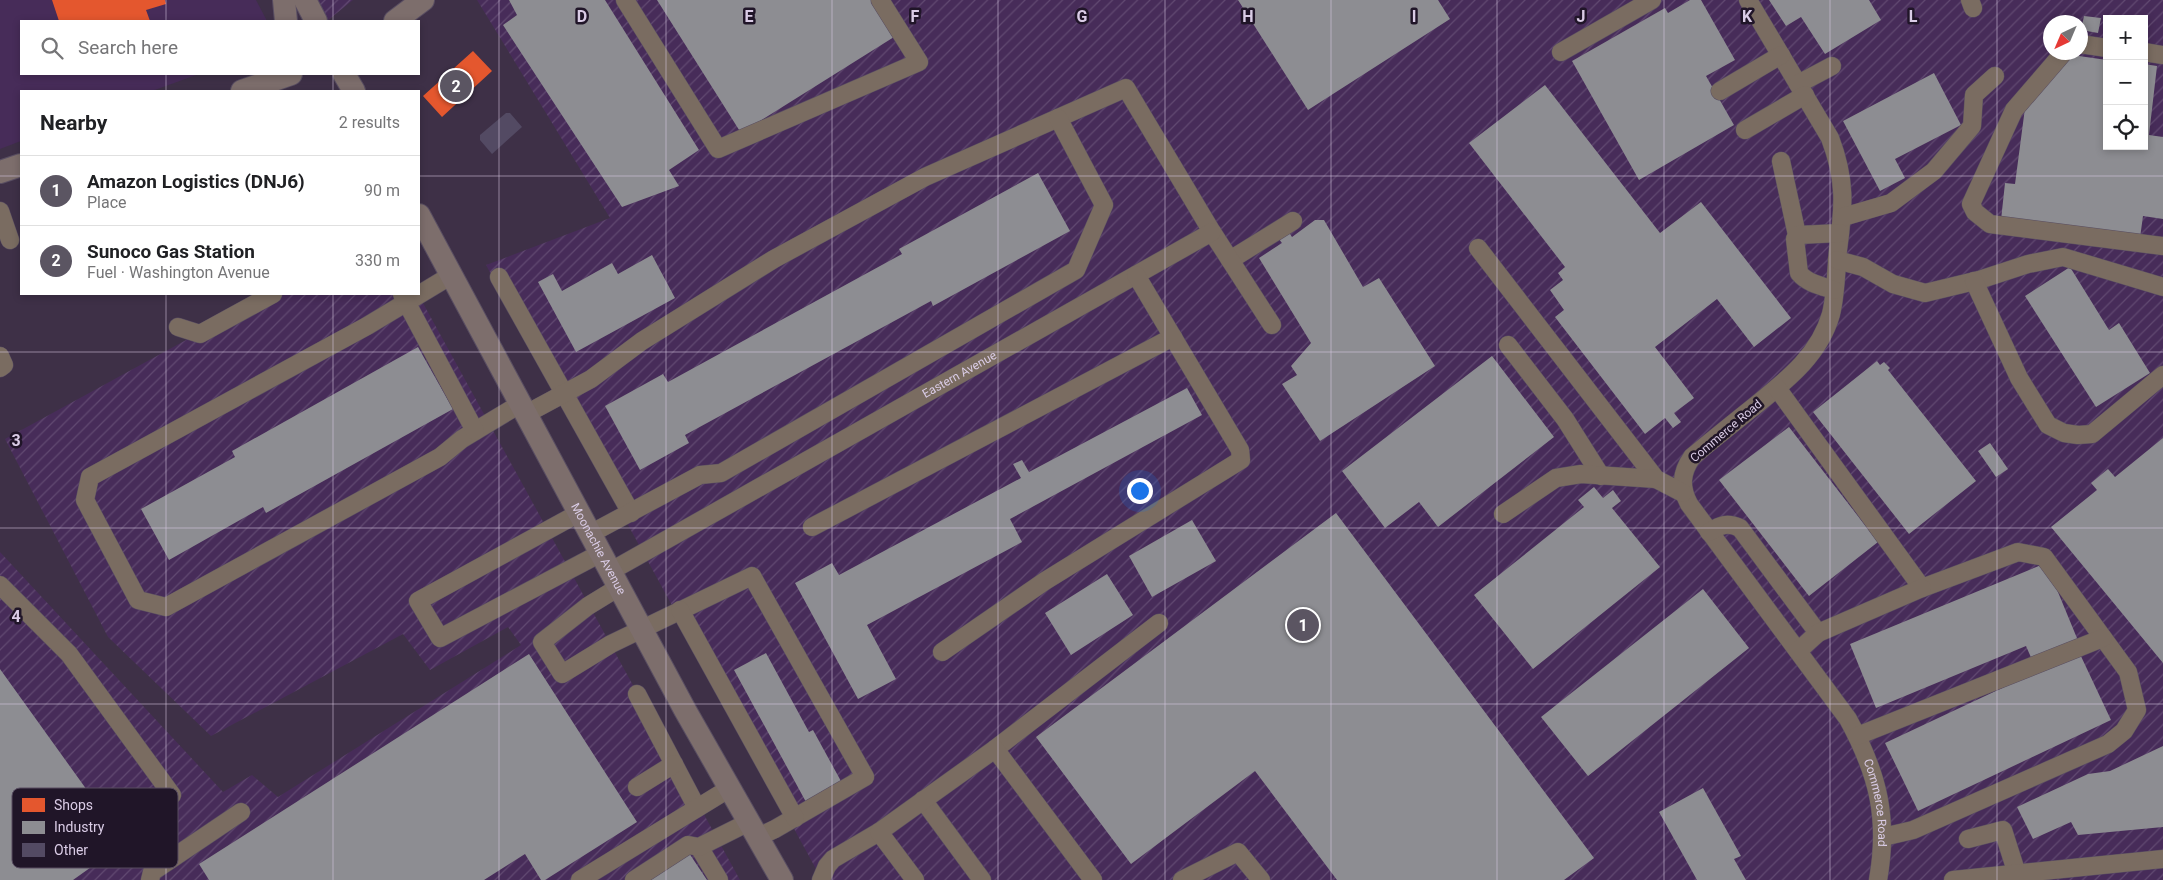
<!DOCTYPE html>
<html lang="en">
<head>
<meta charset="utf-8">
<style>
	body { margin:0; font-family:Roboto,sans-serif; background:#f2f2f2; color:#202124 }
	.controls { position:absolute; right:15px; top:15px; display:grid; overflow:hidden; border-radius:0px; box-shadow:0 2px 8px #0003 }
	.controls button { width:45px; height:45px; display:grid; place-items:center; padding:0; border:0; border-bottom:1px solid #e0e0e0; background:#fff; color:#202124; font:25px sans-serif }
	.compass { position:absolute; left:2043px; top:15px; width:45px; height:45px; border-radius:50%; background:#fff; box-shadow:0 2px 8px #0003; rotate:224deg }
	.you { position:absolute; left:1139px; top:490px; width:18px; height:18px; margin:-12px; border:4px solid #fff; border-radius:50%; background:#1a73e8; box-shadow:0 0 0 8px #1a73e833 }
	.badge { display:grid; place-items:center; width:32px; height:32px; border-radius:50%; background:#5b5562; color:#fff; font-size:16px; font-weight:700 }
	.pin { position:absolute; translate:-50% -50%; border:2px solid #fff; box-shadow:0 1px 5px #0006 }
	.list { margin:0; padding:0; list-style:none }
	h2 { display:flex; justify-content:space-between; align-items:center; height:65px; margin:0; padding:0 20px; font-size:21px }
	h2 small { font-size:16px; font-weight:400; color:#757577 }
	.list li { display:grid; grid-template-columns:32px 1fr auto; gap:15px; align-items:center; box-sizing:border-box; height:70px; padding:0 20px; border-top:1px solid #e0e0e0 }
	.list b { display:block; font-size:19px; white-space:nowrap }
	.list p { margin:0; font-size:16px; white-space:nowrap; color:#757577 }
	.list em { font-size:16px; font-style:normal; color:#757577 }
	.icon { flex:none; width:28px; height:28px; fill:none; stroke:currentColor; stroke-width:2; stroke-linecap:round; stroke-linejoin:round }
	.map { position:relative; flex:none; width:2163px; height:880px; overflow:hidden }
	.search { position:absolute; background:#fff; box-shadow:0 2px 8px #0003; left:20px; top:20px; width:400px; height:55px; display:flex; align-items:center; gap:12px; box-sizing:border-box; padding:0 18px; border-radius:0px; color:#757577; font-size:19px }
	.panel { position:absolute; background:#fff; box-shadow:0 2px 8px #0003; left:20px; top:90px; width:400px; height:205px; border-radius:0px }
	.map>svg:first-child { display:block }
	.built { fill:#472c59 }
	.industrial { fill:url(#industrial-furrows); fill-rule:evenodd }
	.shops { fill:#e4572e }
	.industry { fill:#8d8d92 }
	.building { fill:#534a63 }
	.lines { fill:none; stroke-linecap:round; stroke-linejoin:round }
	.minor-casing { stroke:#594e62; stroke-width:19 }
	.major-casing { stroke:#594e62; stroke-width:24 }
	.minor { stroke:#7a6c61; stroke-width:18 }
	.major { stroke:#7d6e6c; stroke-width:22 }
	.grid { fill:none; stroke:#dacce6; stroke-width:1; stroke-opacity:0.55 }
	.labels { text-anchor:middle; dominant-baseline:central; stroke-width:5; stroke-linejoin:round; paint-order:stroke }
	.street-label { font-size:12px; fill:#dacce6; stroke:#201528 }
	.key { fill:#201528; stroke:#584c61; stroke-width:1 }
	.key-label { font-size:14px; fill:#dacce6 }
	.grid-label { font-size:16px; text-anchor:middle; font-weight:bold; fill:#dacce6; stroke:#201528; stroke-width:5; stroke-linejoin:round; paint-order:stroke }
</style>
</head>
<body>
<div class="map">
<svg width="2163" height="880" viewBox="0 0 2163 880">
	<defs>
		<pattern id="industrial-furrows" width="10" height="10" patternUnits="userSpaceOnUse" patternTransform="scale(1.25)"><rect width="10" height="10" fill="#472c59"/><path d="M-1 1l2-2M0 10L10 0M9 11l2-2" fill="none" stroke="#614971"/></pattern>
	</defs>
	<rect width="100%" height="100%" fill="#3e3047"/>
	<path class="built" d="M 0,0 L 256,0 L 267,21 L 21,21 L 21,74 L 199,74 L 152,91 L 21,91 L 21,141 L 0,149 Z"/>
	<path class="industrial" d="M 296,0 L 353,0 L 327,21 Z
		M 477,0 L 2163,0 L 2163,880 L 822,880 L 486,265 L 610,218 ZM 2107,19 L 2144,19 L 2144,146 L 2107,146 ZM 2050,22 L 2080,22 L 2080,52 L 2050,52 Z
		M 270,294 L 418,294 L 740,880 L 0,880 L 0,552 L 223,792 L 252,775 L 278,797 L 521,645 L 508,627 L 430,670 L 403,634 L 211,736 L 108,637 L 5,439 Z"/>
	<path class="shops" d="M 52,0 L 165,0 L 166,4 L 146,10 L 150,21 L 59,21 Z
		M 473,51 L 492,71 L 442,117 L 423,96 Z"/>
	<path class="industry" d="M 509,0 L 605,0 L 699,150 L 669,170 L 679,186 L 622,207 L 503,25 L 517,15 Z
		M 657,0 L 871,0 L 894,37 L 741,133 Z
		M 1238,0 L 1438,0 L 1450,19 L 1308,110 Z
		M 1690,0 L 1701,0 L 1735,60 L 1706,76 L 1734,125 L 1639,180 L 1572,61 L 1665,8 L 1668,13 Z
		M 1769,0 L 1869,0 L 1881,20 L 1825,54 L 1801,17 L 1786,26 Z
		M 2084,16 L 2101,18 L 2098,33 L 2081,30 Z
		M 2072,55 L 2107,60 L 2107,146 L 2144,146 L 2144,64 L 2157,66 L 2149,135 L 2163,137 L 2163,219 L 2143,216 L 2140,238 L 2001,220 L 2005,183 L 2015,184 L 2025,108 Z
		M 1934,73 L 1961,125 L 1895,159 L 1905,178 L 1880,191 L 1843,121 Z
		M 1545,85 L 1660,233 L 1701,202 L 1791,318 L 1754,347 L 1717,299 L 1655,347 L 1694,398 L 1674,413 L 1681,422 L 1673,428 L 1665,418 L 1645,434 L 1555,317 L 1564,310 L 1550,290 L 1563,280 L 1558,273 L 1565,267 L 1469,143 Z
		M 1038,173 L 1070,231 L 933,306 L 931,301 L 685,435 L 689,443 L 640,470 L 605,406 L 663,374 L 668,382 L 902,254 L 899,249 Z
		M 1315,220 L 1324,220 L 1363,287 L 1379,278 L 1435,366 L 1320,441 L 1282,384 L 1297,375 L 1291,366 L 1311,343 L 1259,258 L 1282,243 L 1278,238 L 1288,231 L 1292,237 Z
		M 652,255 L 675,298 L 576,352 L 538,282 L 553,274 L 562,291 L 612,263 L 618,274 Z
		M 2070,267 L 2109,330 L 2119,323 L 2150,373 L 2096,407 L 2025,296 Z
		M 418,347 L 453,409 L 266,513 L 263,507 L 169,560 L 141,509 L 235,457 L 232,451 Z
		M 1492,356 L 1554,437 L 1438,527 L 1419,502 L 1385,528 L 1342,471 Z
		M 1877,361 L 1880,365 L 1884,362 L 1890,368 L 1888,370 L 1976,481 L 1909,534 L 1813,412 Z
		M 1187,388 L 1202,415 L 1010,519 L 1022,542 L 867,625 L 896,679 L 858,699 L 795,583 L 832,563 L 839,575 L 1021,478 L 1013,464 L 1022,460 L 1029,472 Z
		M 1789,427 L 1878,542 L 1809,596 L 1719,480 Z
		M 2163,438 L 2163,663 L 2051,527 L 2097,490 L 2091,483 L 2108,469 L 2115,477 Z
		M 1990,443 L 2008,469 L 1996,477 L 1978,451 Z
		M 1594,487 L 1603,498 L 1613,490 L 1621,501 L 1612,508 L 1660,567 L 1533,669 L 1474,595 L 1584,507 L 1578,500 Z
		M 1336,513 L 1594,858 L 1564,880 L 1337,880 L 1255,771 L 1131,864 L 1036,737 Z
		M 1192,520 L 1216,561 L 1152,597 L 1129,556 Z
		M 2046,563 L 2079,643 L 2033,662 L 2026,646 L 1876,708 L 1850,644 Z
		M 1107,574 L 1133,615 L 1071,655 L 1045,613 Z
		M 1703,589 L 1749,648 L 1588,776 L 1541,717 Z
		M 2079,652 L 2111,720 L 1918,811 L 1885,743 Z
		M 766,653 L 809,732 L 813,730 L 842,783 L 806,802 L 734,670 Z
		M 529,654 L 637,822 L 545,880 L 541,880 L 525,854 L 484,880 L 209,880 L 199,864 Z
		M 0,669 L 125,843 L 73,880 L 0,880 Z
		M 2163,746 L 2163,827 L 2078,835 L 2071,822 L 2033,839 L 2017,807 L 2088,774 L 2110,771 Z
		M 1703,788 L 1741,856 L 1734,859 L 1746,880 L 1697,880 L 1659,812 Z
		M 687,850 L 707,880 L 641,880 Z"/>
	<path class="building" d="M 506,113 L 510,113 L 522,127 L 492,154 L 480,140 L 480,135 Z"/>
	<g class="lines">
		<g class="minor-casing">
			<g id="minor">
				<path d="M 625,0 L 718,149 L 919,62 L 880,0"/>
				<path id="s1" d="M 1748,0 L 1830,138 C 1846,180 1844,206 1838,250 C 1836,271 1836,294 1831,314 C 1819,357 1783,383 1751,409 C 1731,425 1711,441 1692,457 C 1681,473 1680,487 1689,504 L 1848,719 C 1878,774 1889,818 1878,880"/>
				<path d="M 1970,0 L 1973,8"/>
				<path d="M 2080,44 L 2107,48"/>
				<path d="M 1561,52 L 1652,0"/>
				<path d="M 2064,52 L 2014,110 L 1971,204 L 1975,212 L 1990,224 L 2163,246"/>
				<path d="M 2144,52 L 2163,55"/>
				<path d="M 1798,84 L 1832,66"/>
				<path d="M 1720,91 L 1781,55"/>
				<path d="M 1745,130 L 1805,95"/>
				<path d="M 1781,161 L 1797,235"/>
				<path d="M 0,211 L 10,240"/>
				<path d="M 1843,217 L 1891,203 L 1934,171 L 1972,126 L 1974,95 L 1995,76"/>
				<path d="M 1478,248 L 1656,479 L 1683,493"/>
				<path d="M 1230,260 L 1293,221"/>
				<path d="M 1837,260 L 1863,267 L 1893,284 L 1925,293 L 1979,280 L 2028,264 L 2063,257 L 2163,287"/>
				<path d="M 450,276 L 367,326 L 90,477 L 85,500 L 138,600 L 166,607 L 440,457 L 462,439 L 520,404"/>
				<path d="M 499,277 L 631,513"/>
				<path d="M 1974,281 L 2019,378 L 2048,425 L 2064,433 L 2078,435 L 2092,434 L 2163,375"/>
				<path d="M 1834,290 C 1821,286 1807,283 1799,273 L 1795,239 L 1798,235 L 1840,233"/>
				<path d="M 402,294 L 475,431"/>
				<path d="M 178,327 L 200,334 L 273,294"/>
				<path d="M 1508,345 L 1565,419 L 1601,476"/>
				<path d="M 0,356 L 4,365 L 0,368"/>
				<path d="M 1777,388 L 1922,588 L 2018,552 L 2044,557 L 2128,672 L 2137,710 L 2124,731 L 2108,744 L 1913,830 L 1883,837"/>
				<path d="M 526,414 L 591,379 L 642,341 L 774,259 L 925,177 L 1126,88 L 1212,232 L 1272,325"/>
				<path d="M 579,513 L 418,601 L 440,638 L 601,553"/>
				<path d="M 1503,514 L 1556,478 L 1581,474 L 1656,479"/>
				<path d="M 812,527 L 1173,337"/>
				<path d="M 1709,532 C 1721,525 1727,522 1740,528 L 1818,633"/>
				<path d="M 590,534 L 700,475 L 721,473 L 1076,270 L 1104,205 L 1058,118"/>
				<path id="s2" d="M 611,571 L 1212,232"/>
				<path d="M 0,585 L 69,654 L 172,795"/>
				<path d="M 619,587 L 588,606 L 542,642 L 562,674 L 611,644 L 752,576 L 865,777 L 775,829 L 758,837"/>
				<path d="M 680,610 L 795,818"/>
				<path d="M 1798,651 L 1818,633 L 1922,588"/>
				<path d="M 942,652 L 1045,581 L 1241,460 L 1240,450 L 1136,275"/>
				<path d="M 637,694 L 697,808"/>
				<path d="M 1857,736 L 2103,638"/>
				<path d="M 995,749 L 1159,623"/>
				<path d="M 637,787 L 674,764"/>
				<path d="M 923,800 L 982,880"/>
				<path d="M 1968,839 L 2003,830 L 2017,874"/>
				<path d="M 699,847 L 719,880"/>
				<path d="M 150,880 L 152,872 L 241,812"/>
				<path d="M 580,880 L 730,788"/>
				<path d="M 634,880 L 688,845 L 699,847 L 749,822"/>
				<path d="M 821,880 L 827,866 L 833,859 L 879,832"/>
				<path d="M 915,880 L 879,832 L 995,749 L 1093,880"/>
				<path d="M 1182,880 L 1238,852 L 1261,880"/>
				<path d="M 1953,880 L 2163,859"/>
			</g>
		</g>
		<g class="major-casing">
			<g id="major">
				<path d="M 284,0 L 286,21"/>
				<path d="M 305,0 L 316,21"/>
				<path d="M 395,21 L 423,0"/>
				<path d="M 344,74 L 354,91"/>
				<path d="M 242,91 L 291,74"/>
				<path d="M 0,172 L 21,165"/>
				<path id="s3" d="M 419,215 L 685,710 L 782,880"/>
			</g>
		</g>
		<use href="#minor" class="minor"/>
		<use href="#major" class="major"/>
	</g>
	<path class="grid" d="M 166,0 L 166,21M 333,0 L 333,21M 499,0 L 499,880M 666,0 L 666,880M 832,0 L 832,880M 998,0 L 998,880M 1165,0 L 1165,880M 1331,0 L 1331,880M 1497,0 L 1497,880M 1664,0 L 1664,880M 1830,0 L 1830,880M 1997,0 L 1997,880M 166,74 L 166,91M 333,74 L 333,91M 0,176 L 21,176M 419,176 L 2163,176M 166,294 L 166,880M 333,294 L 333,880M 0,352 L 2163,352M 0,528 L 2163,528M 0,704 L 2163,704"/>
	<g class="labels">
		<g class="street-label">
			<text stroke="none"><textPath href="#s2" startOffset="400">Eastern Avenue</textPath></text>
			<text transform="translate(1726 431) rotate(-40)">Commerce Road</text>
			<text stroke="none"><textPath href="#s3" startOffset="379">Moonachie Avenue</textPath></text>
			<text stroke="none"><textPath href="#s1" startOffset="948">Commerce Road</textPath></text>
		</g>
	</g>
	<rect x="12" y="788" width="166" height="80" rx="8" class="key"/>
	<rect x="22" y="798" width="23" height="14" fill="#e4572e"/>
	<rect x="22" y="821" width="23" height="13" fill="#8d8d92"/>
	<rect x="22" y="843" width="23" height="14" fill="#534a63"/>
	<g class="key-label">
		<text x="54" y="810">Shops</text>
		<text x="54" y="832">Industry</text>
		<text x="54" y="855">Other</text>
	</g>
	<g class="grid-label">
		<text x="582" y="22">D</text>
		<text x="749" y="22">E</text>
		<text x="915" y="22">F</text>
		<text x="1082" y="22">G</text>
		<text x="1248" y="22">H</text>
		<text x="1414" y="22">I</text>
		<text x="1581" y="22">J</text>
		<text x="1747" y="22">K</text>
		<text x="1913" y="22">L</text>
		<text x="16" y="446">3</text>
		<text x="16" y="622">4</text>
	</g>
</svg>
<div class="controls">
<button>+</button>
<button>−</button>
<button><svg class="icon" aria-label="locate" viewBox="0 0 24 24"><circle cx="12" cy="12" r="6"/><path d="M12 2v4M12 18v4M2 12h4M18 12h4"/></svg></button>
</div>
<svg class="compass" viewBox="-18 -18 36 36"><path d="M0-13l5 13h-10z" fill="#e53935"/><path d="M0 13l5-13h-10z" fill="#757577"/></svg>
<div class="you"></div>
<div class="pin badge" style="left:1303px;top:625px">1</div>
<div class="pin badge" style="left:456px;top:86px">2</div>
<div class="search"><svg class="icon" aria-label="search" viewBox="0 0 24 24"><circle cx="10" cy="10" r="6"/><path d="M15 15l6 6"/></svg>Search here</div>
<section class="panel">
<h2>Nearby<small>2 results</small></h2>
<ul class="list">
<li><span class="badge">1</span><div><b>Amazon Logistics (DNJ6)</b><p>Place</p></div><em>90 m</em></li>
<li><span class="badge">2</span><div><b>Sunoco Gas Station</b><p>Fuel · Washington Avenue</p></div><em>330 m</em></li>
</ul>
</section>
</div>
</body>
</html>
